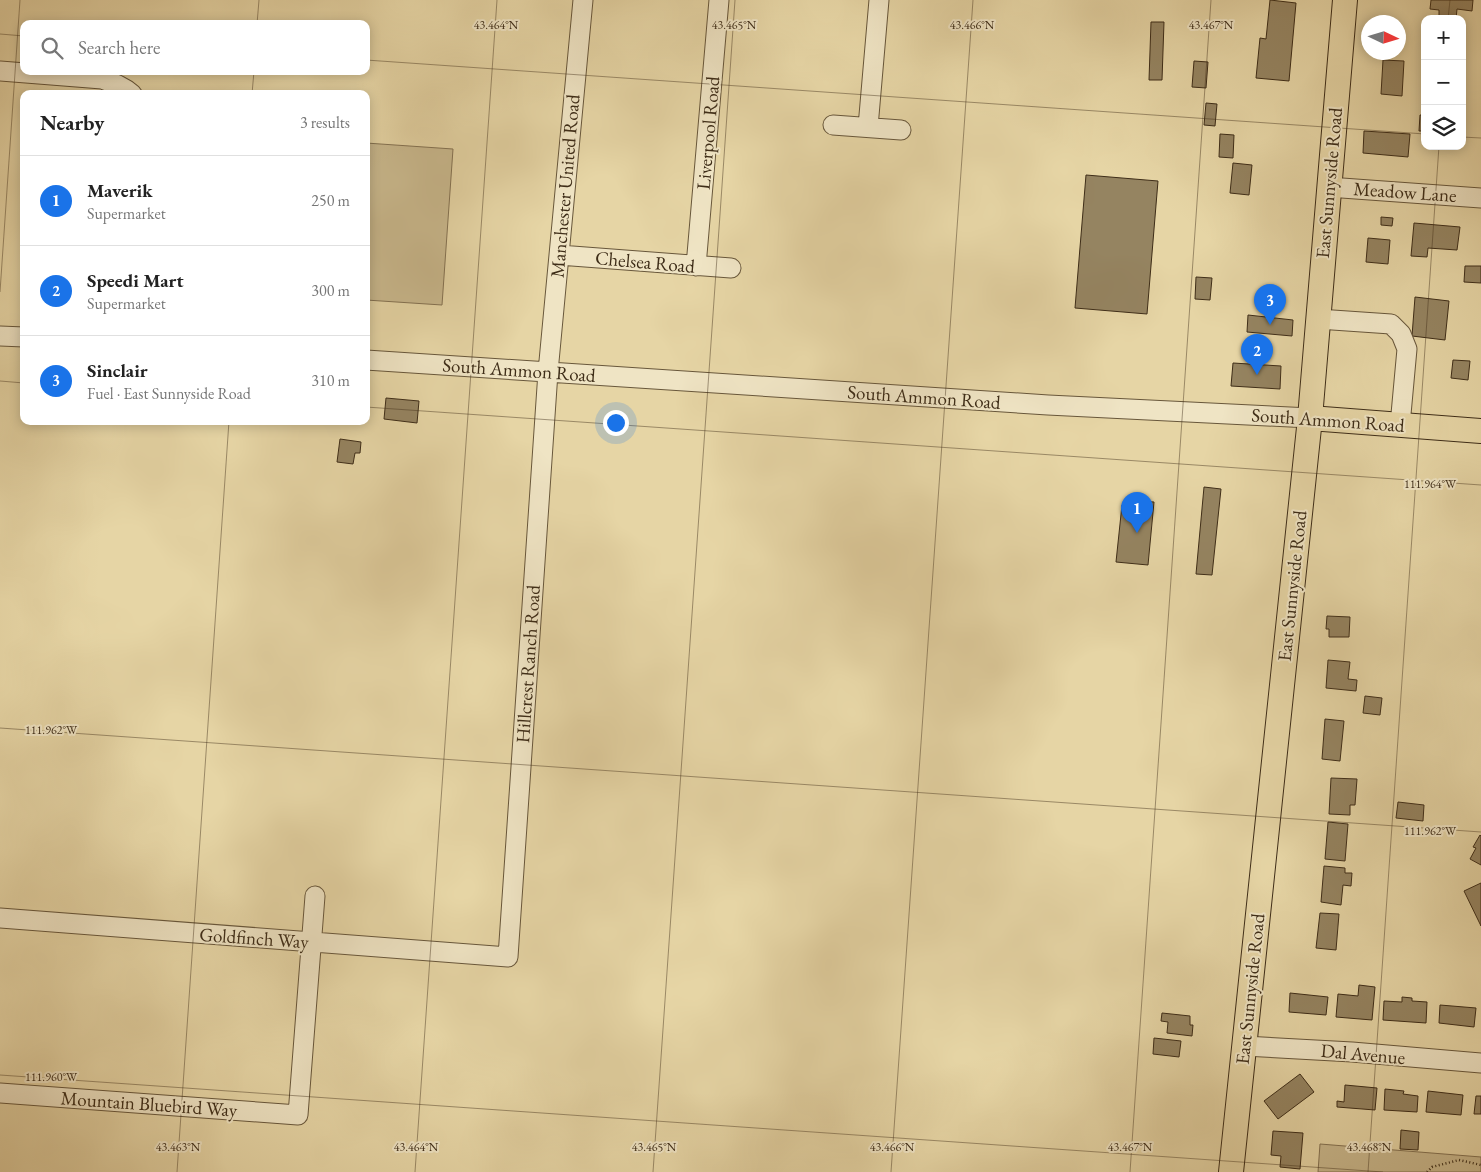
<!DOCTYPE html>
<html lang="en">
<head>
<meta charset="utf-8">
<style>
	body { margin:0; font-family:"EB Garamond",serif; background:#f6f6f6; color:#222 }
	.controls { position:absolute; right:15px; top:15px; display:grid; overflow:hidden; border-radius:10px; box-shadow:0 2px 12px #0003 }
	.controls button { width:45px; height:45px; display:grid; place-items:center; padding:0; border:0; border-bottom:1px solid #e0e0e0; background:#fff; color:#222; font:25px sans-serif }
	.compass { position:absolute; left:1361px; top:15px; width:45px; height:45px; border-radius:50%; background:#fff; box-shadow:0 2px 12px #0003; rotate:94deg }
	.you { position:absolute; left:615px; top:422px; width:18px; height:18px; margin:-12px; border:4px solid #fff; border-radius:50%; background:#1a73e8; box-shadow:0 0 0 8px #1a73e833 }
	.badge { display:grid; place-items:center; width:32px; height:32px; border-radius:50%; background:#1a73e8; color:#fff; font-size:16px; font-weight:700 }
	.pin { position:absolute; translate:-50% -41px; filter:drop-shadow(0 1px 2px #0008) }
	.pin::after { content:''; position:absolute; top:26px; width:18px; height:15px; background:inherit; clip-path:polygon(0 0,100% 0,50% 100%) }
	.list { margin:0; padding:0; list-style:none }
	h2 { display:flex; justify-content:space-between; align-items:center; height:65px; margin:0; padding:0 20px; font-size:21px }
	h2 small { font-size:16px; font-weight:400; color:#767676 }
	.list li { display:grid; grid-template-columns:32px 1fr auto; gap:15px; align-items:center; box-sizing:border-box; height:90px; padding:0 20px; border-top:1px solid #e0e0e0 }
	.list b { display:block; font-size:19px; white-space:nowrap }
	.list p { margin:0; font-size:16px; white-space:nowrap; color:#767676 }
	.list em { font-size:16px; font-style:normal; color:#767676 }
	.icon { flex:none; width:28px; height:28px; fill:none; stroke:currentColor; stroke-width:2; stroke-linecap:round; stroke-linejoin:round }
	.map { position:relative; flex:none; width:1481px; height:1172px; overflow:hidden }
	.search { position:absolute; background:#fff; box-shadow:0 2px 12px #0003; left:20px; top:20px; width:350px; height:55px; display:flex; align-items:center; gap:12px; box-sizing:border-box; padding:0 18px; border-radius:10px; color:#767676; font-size:19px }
	.panel { position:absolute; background:#fff; box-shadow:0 2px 12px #0003; left:20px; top:90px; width:350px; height:335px; border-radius:10px }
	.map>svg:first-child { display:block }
	.green { fill:#c9b88d; stroke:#847252 }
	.building { fill:#958461; stroke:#3e2d18 }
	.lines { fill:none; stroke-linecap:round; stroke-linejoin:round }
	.minor-casing { stroke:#68573b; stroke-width:21 }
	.major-casing { stroke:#3e2d18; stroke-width:26 }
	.path { stroke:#3e2d18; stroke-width:2.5; stroke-dasharray:1 2.5; stroke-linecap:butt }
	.minor { stroke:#efe4c4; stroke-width:19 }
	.major { stroke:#e6d5a5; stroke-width:24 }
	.ticks { fill:none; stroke:#3e2d18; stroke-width:1; stroke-opacity:0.45 }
	.labels { text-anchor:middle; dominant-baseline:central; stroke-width:4; stroke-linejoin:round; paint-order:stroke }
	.street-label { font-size:19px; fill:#3e2d18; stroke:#efe4c4 }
	.ticks-label { font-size:12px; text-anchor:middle; fill:#3e2d18; stroke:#efe4c4; stroke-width:4; stroke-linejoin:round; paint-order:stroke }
</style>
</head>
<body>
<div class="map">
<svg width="1481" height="1172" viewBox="0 0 1481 1172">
	<rect width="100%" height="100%" fill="#e6d5a5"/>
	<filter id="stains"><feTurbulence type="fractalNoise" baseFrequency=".004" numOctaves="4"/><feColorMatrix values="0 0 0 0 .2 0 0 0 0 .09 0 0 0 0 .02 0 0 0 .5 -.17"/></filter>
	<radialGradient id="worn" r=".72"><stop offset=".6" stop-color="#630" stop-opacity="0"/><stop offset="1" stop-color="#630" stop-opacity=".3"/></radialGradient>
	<path class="green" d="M 366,143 L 453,149 L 442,305 L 366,300 Z
		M 1320,1144 L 1481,1157 L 1481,1172 L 1318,1172 Z"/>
	<path class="building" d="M 1270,0 L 1296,3 L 1289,81 L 1256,78 L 1260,38 L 1266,39 Z
		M 1431,0 L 1473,0 L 1472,11 L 1457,9 L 1456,19 L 1439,19 L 1439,10 L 1430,9 Z
		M 1151,22 L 1164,22 L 1162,80 L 1149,80 Z
		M 1383,60 L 1404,61 L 1402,96 L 1381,94 Z
		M 1194,61 L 1208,62 L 1206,88 L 1192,87 Z
		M 1206,103 L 1217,104 L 1215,126 L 1204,125 Z
		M 1420,115 L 1425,115 L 1425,131 L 1419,131 Z
		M 1364,131 L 1410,134 L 1408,157 L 1363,153 Z
		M 1220,134 L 1234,135 L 1233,158 L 1219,157 Z
		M 1233,163 L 1252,165 L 1249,195 L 1230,193 Z
		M 1086,175 L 1158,181 L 1147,314 L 1075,308 Z
		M 1381,217 L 1393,218 L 1392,226 L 1381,225 Z
		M 1414,223 L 1460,227 L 1457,250 L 1428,248 L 1427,257 L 1411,256 Z
		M 1368,238 L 1390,240 L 1388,264 L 1366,262 Z
		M 1465,266 L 1481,266 L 1481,283 L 1464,282 Z
		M 1196,277 L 1212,278 L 1210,300 L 1195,299 Z
		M 1415,297 L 1449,301 L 1445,340 L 1412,336 Z
		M 1248,315 L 1293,320 L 1292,336 L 1247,332 Z
		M 1453,360 L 1470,361 L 1468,380 L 1451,378 Z
		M 1233,363 L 1281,366 L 1280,389 L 1231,386 Z
		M 386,398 L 419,401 L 417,423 L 384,419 Z
		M 340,439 L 361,442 L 360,453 L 355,453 L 353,464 L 337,462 Z
		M 1204,487 L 1221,489 L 1212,575 L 1196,574 Z
		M 1136,501 L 1154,502 L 1148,565 L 1116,562 L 1122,505 L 1136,507 Z
		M 1327,616 L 1350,617 L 1349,637 L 1329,637 L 1329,629 L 1326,629 Z
		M 1328,660 L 1350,662 L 1348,679 L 1357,680 L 1356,691 L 1326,688 Z
		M 1365,696 L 1382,698 L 1380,715 L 1363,713 Z
		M 1325,719 L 1344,721 L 1340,761 L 1322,759 Z
		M 1331,778 L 1357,779 L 1355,805 L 1350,805 L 1350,815 L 1329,814 Z
		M 1398,802 L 1424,805 L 1423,821 L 1396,818 Z
		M 1328,822 L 1348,824 L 1345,861 L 1325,859 Z
		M 1480,835 L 1481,836 L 1481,865 L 1470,859 L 1476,848 L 1473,847 Z
		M 1324,866 L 1345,868 L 1345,873 L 1352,873 L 1351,886 L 1343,885 L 1341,905 L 1321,902 Z
		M 1481,883 L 1481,926 L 1464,891 Z
		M 1320,913 L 1339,914 L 1336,950 L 1316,948 Z
		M 1359,985 L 1375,987 L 1372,1020 L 1336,1017 L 1338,994 L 1358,996 Z
		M 1290,993 L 1328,997 L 1326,1015 L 1289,1012 Z
		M 1402,997 L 1412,998 L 1412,1001 L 1427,1002 L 1426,1023 L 1383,1020 L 1384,1001 L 1402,1002 Z
		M 1440,1005 L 1476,1008 L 1474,1027 L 1439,1023 Z
		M 1162,1013 L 1190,1016 L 1190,1025 L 1193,1025 L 1192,1036 L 1167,1033 L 1168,1022 L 1161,1021 Z
		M 1154,1038 L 1181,1041 L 1179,1057 L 1153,1054 Z
		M 1300,1074 L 1314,1092 L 1278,1119 L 1264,1101 Z
		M 1345,1085 L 1377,1088 L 1375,1110 L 1337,1107 L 1337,1101 L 1344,1102 Z
		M 1385,1089 L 1404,1091 L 1403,1094 L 1418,1096 L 1417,1112 L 1384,1110 Z
		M 1428,1091 L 1463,1095 L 1461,1115 L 1426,1112 Z
		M 1476,1096 L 1481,1096 L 1481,1114 L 1474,1114 Z
		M 1401,1130 L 1419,1132 L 1418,1150 L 1400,1149 Z
		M 1273,1131 L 1303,1133 L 1300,1169 L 1280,1167 L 1281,1156 L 1271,1155 Z"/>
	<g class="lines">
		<g class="minor-casing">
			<path id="minor" d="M 0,71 L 102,79 C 113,83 123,86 132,94
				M 833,125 L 901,130
				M 868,127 L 879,0
				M 1328,187 L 1481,198
				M 559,255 L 731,268
				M 696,266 L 719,0
				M 1318,319 L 1391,324 L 1401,334 L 1407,349 L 1400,425
				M 0,336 L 24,337
				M 366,360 L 1048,405 L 1310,418
				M 0,918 L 508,957 L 548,372 L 583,0
				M 1244,1046 L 1352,1052 L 1481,1063
				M 0,1093 L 298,1115 L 315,896"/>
		</g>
		<g class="major-casing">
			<path id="major" d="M 1310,418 L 1481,431
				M 1231,1172 L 1310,418 L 1345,0"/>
		</g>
		<path class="path" d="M 1427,1172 L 1432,1167 L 1459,1160 L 1481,1165"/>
		<use href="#minor" class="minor"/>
		<use href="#major" class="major"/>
	</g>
	<path class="ticks" d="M 1448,19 L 1450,0M 257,24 L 259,0M 0,34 L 24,36M 366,60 L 1425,134M 252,94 L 254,71M 1462,137 L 1481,138M 0,292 L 20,0M 0,381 L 24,383M 366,407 L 1481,485M 0,728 L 1481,832M 0,1075 L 1383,1172M 177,1172 L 229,421M 415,1172 L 497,0M 653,1172 L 735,0M 891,1172 L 973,0M 1130,1172 L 1211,0M 1368,1172 L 1439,146"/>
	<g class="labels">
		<g class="street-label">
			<text transform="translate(708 133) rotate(-85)">Liverpool Road</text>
			<text transform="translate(1329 183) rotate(-85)">East Sunnyside Road</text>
			<text transform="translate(565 186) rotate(-85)">Manchester United Road</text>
			<text transform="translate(1405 192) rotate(4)">Meadow Lane</text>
			<text transform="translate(645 262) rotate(5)">Chelsea Road</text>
			<text transform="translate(519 370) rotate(4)">South Ammon Road</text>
			<text transform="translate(924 397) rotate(4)">South Ammon Road</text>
			<text transform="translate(1328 420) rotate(4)">South Ammon Road</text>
			<text transform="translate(1292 586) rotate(-84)">East Sunnyside Road</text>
			<text transform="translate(528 664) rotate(-86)">Hillcrest Ranch Road</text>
			<text transform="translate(254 938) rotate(4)">Goldfinch Way</text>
			<text transform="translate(1250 989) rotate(-84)">East Sunnyside Road</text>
			<text transform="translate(1363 1054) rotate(5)">Dal Avenue</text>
			<text transform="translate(149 1104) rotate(4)">Mountain Bluebird Way</text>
		</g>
	</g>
	<g class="ticks-label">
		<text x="496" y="29">43.464°N</text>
		<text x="734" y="29">43.465°N</text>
		<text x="972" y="29">43.466°N</text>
		<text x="1211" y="29">43.467°N</text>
		<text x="1430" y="488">111.964°W</text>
		<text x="51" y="734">111.962°W</text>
		<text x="1430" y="835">111.962°W</text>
		<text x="51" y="1081">111.960°W</text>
		<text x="178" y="1151">43.463°N</text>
		<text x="416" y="1151">43.464°N</text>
		<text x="654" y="1151">43.465°N</text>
		<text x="892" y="1151">43.466°N</text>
		<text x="1130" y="1151">43.467°N</text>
		<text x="1369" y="1151">43.468°N</text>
	</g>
	<rect width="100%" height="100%" filter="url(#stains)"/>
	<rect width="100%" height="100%" fill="url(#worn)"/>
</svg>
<div class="controls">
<button>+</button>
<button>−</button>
<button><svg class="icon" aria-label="layers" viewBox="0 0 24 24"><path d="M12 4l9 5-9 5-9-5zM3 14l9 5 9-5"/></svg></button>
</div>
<svg class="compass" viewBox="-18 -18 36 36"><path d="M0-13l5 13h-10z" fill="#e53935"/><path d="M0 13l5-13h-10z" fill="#767676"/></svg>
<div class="you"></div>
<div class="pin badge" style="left:1137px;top:533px">1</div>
<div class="pin badge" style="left:1257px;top:375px">2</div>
<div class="pin badge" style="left:1270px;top:325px">3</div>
<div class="search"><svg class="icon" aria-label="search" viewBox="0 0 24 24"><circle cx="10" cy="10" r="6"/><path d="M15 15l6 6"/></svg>Search here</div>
<section class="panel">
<h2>Nearby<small>3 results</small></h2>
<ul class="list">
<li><span class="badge">1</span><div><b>Maverik</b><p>Supermarket</p></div><em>250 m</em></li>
<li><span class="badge">2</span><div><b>Speedi Mart</b><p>Supermarket</p></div><em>300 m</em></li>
<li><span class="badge">3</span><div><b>Sinclair</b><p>Fuel · East Sunnyside Road</p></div><em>310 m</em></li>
</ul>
</section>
</div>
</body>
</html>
